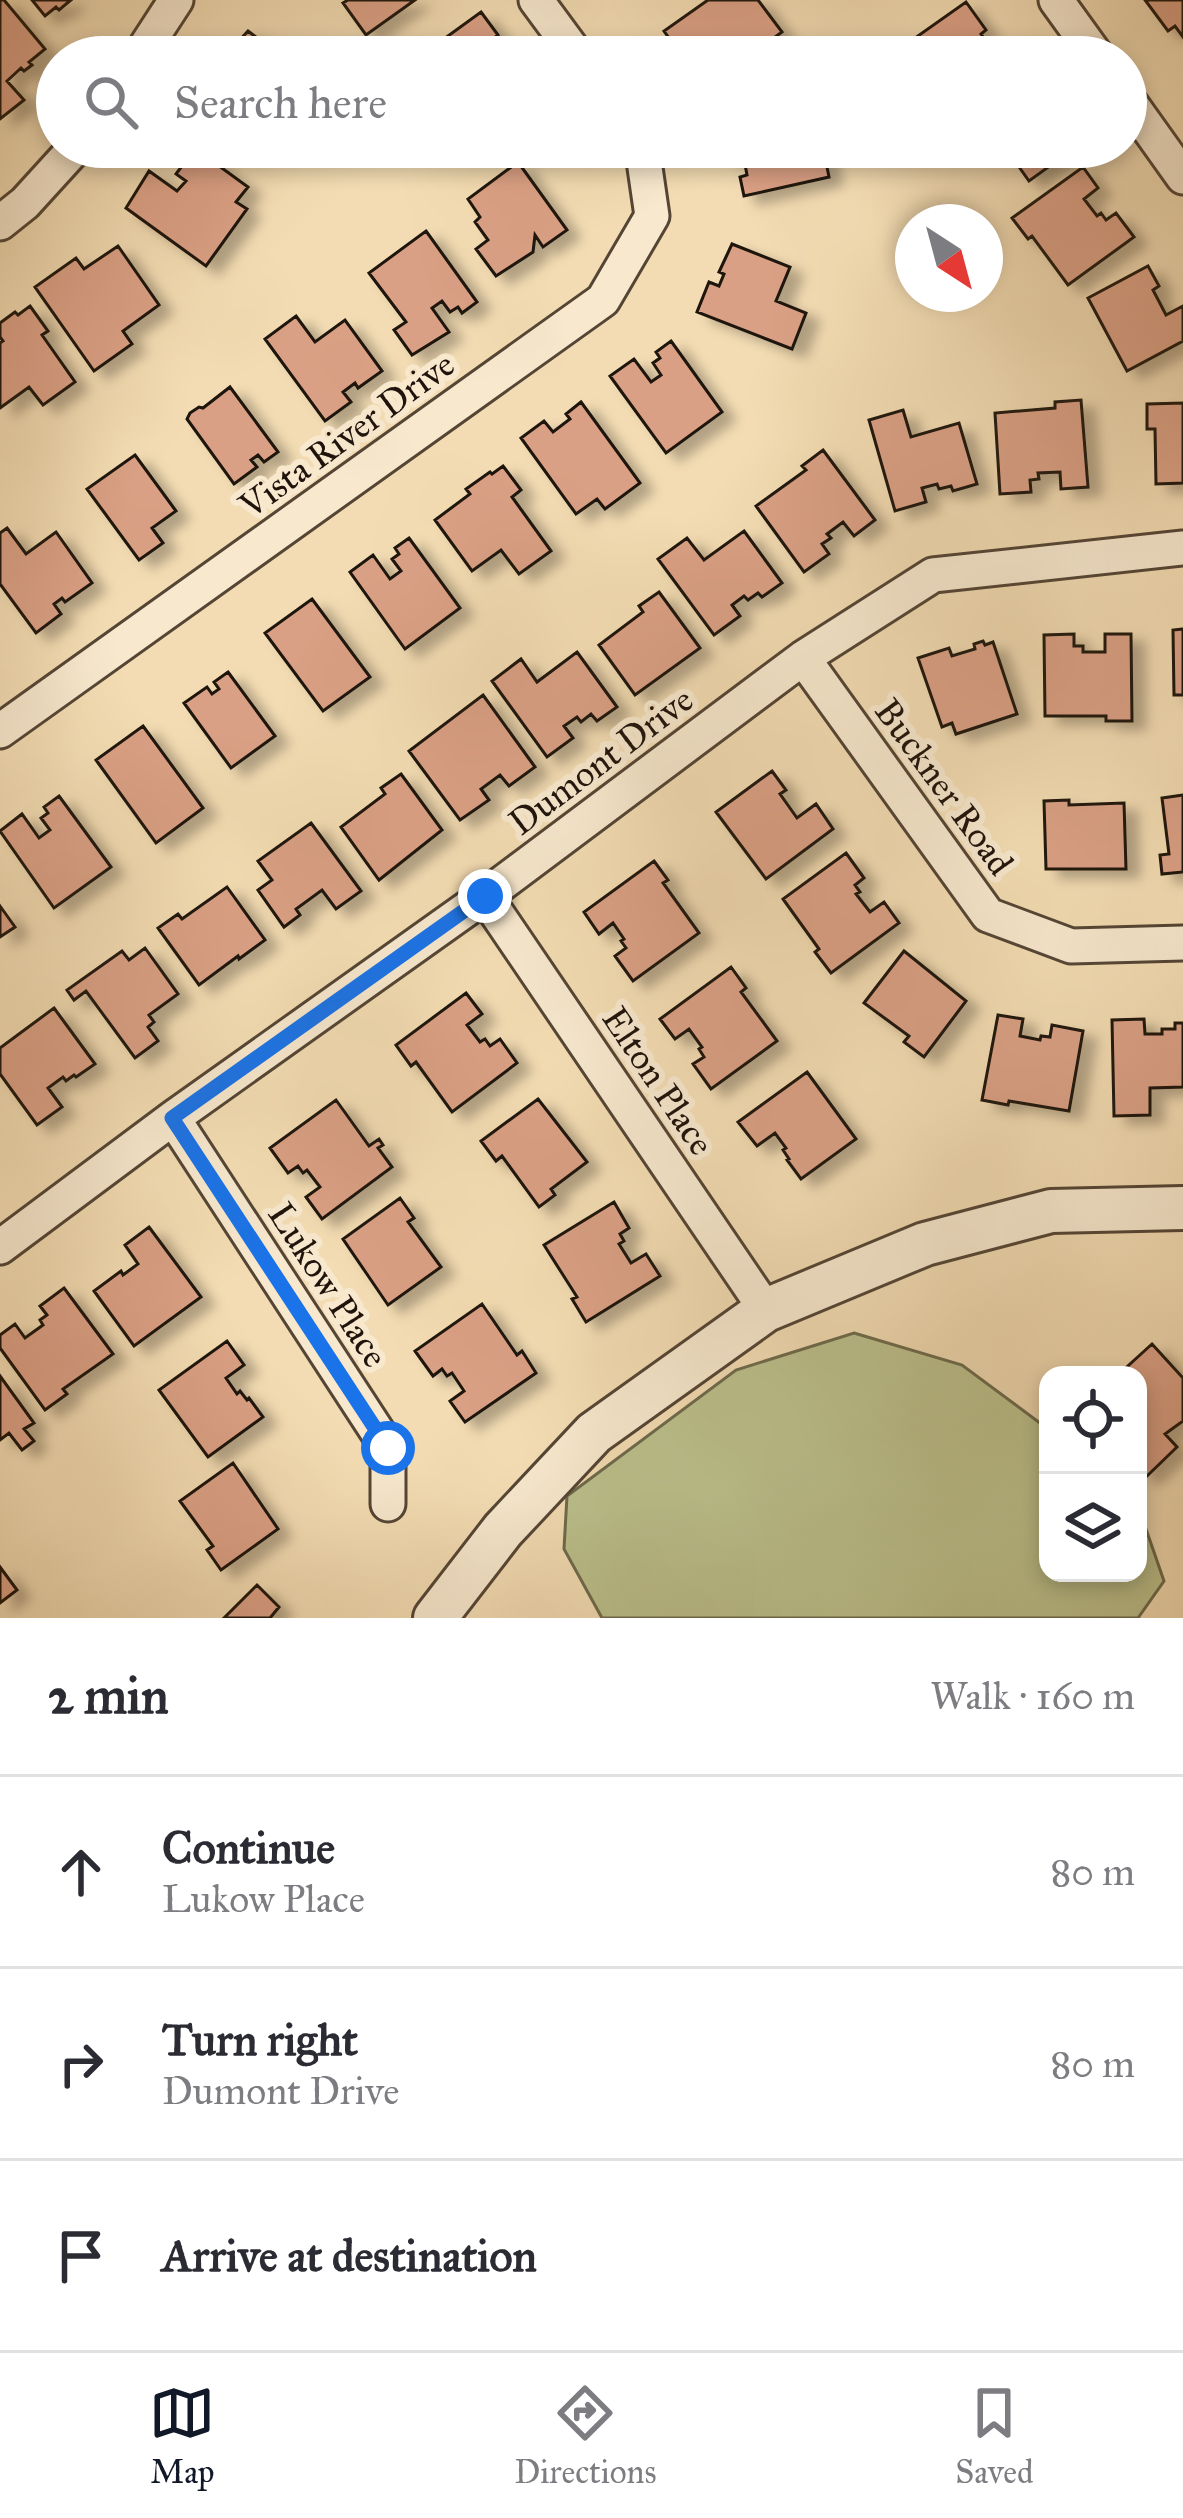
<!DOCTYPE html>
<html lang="en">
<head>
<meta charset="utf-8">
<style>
	body { margin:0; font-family:"IM FELL Great Primer",serif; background:#f7f7f7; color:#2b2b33 }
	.controls { position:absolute; right:36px; bottom:36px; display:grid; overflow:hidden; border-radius:24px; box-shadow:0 6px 18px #0003 }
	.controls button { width:108px; height:108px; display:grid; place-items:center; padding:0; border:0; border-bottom:3px solid #e1e1e2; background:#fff; color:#2b2b33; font:60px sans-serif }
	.compass { position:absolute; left:895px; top:204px; width:108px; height:108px; border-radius:50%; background:#fff; box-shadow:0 6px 18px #0003; rotate:144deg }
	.stop { position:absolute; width:36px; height:36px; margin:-27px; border:9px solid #1a73e8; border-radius:50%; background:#fff }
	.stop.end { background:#1a73e8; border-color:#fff; box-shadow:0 3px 12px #0008 }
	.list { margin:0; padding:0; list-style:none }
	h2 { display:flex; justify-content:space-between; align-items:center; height:156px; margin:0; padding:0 48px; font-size:51px }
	h2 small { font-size:39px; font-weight:400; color:#7c7c81 }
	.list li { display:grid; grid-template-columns:78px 1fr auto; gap:36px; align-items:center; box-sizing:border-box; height:192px; padding:0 48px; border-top:3px solid #e1e1e2 }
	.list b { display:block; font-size:45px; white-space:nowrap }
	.list p { margin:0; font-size:39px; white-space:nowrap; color:#7c7c81 }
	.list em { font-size:39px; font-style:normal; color:#7c7c81 }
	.icon { flex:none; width:66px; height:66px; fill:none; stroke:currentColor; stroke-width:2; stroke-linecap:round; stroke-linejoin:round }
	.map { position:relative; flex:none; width:1183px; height:1618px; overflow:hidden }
	.search { position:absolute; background:#fff; box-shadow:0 6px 18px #0003; left:36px; right:36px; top:36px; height:132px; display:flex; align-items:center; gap:30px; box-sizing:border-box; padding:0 42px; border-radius:66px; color:#7c7c81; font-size:45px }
	.sheet { height:732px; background:#fff }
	nav { display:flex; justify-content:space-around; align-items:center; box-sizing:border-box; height:168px; border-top:3px solid #e1e1e2; background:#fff; font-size:33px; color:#7c7c81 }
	nav a { display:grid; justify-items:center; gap:6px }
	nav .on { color:#111827 }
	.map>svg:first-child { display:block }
	.green { fill:#bbc08c; stroke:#6d6a4c; stroke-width:3 }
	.building { fill:#daa085; stroke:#1f130b; stroke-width:3; filter:url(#shadow) }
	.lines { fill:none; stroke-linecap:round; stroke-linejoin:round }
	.minor-casing { stroke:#544535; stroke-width:39 }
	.tertiary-casing { stroke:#544535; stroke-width:48 }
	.minor { stroke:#f7e8ce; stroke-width:33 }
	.tertiary { stroke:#f7e8ce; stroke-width:42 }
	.route { stroke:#1a73e8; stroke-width:15 }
	.labels { text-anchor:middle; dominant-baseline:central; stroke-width:12; stroke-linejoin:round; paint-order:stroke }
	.street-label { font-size:36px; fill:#1f130b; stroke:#f7e8ce }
</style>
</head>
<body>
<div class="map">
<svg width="1183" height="1618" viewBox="0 0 1183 1618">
	<defs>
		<filter id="shadow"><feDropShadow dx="13" dy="8" stdDeviation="6" flood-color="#0004"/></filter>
	</defs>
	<rect width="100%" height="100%" fill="#f3dcb3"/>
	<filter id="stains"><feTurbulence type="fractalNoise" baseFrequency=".00167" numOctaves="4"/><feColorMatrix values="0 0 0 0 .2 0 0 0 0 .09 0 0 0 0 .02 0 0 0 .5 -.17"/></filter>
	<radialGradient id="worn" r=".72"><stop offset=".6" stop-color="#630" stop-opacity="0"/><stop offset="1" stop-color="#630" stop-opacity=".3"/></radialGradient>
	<path class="green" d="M 854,1333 L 962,1365 L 1048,1429 L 1048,1573 L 1138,1573 L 1138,1506 L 1164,1581 L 1138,1618 L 602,1618 L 564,1549 L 567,1496 L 736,1370 Z"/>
	<path class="building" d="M 0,0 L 4,0 L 45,49 L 29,62 L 32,65 L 24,71 L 21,68 L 7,81 L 24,100 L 0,119 Z
		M 32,0 L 71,0 L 59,10 L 56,7 L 45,16 Z
		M 348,0 L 415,0 L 366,35 L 343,3 Z
		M 708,0 L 758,0 L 782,32 L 748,57 L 701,57 L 712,48 L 705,38 L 681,55 L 664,31 Z
		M 1145,0 L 1183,0 L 1183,37 L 1175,26 L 1168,31 Z
		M 966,2 L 986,30 L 981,34 L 997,57 L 914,57 L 924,50 L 915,38 Z
		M 481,12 L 498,35 L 475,52 L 478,57 L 419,57 Z
		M 248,31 L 282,57 L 224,57 Z
		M 188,147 L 193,147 L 248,187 L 236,202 L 247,209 L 206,266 L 126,208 L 149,171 L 177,191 L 186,181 L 176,174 L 182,166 L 177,162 Z
		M 726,147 L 823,147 L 829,177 L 744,196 L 740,177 L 747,175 L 743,154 L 728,157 Z
		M 1005,147 L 1070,147 L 1072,150 L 1029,181 Z
		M 518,162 L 567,230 L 543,247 L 535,235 L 533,252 L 496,276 L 476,249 L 488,240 L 475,222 L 480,217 L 468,199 Z
		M 1083,167 L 1098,188 L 1084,199 L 1097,216 L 1101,213 L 1106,220 L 1116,213 L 1134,237 L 1068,285 L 1032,236 L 1028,239 L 1012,218 Z
		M 426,231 L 477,302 L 462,313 L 458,307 L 450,312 L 442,301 L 432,308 L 449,332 L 412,355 L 394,330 L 406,322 L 369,273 Z
		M 732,244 L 790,267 L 776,301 L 806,313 L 792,349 L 697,312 L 709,282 L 719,286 L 724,274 L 719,272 Z
		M 118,246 L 159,305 L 123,331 L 132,344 L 94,371 L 35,287 L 76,258 L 84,269 Z
		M 1148,266 L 1159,286 L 1153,290 L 1166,315 L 1183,306 L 1183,341 L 1127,371 L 1088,298 Z
		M 30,306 L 48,331 L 42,335 L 75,382 L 43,405 L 29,387 L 0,408 L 0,343 L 3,341 L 0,337 L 0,323 L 15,312 L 18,315 Z
		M 296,316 L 315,342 L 345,320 L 382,371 L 358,388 L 355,383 L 343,392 L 351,402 L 325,421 L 265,339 Z
		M 671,341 L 722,412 L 666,453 L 610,376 L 634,359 L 651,382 L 661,375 L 653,363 L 660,358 L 656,352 Z
		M 230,387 L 278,452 L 264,462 L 258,455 L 251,460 L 257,467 L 234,484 L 187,419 L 190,413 L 199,407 L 203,408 Z
		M 1081,400 L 1088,487 L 1061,489 L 1060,472 L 1038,473 L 1039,479 L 1030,480 L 1031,492 L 1000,494 L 995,413 L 1055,408 L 1055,402 Z
		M 581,402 L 640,483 L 605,509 L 597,499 L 576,514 L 521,438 L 544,421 L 553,432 L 570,419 L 566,414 Z
		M 1183,403 L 1183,483 L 1156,484 L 1155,429 L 1147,429 L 1147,404 Z
		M 903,410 L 911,437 L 959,423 L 977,484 L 953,491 L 951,486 L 939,489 L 937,484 L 922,488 L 926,502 L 895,511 L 869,420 Z
		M 823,450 L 875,520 L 854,536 L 843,522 L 827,534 L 831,538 L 822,544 L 829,554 L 804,572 L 756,506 L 806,470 L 802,466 Z
		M 135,455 L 176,511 L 152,528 L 163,543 L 139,560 L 87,489 Z
		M 503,466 L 521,490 L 512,497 L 551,551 L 519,574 L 501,550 L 472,571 L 435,520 L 470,494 L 466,489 L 490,472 L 492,474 Z
		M 7,528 L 26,554 L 56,532 L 92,583 L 65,602 L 62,598 L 54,604 L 61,614 L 36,633 L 0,584 L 0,533 Z
		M 744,531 L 782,583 L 762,597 L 758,593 L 748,600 L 744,596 L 732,605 L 740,616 L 714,635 L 658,559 L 687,538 L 704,560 Z
		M 409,538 L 460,608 L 405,649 L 350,572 L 373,555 L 390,579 L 401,571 L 392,559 L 399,554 L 395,548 Z
		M 659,592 L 700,648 L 635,695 L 599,645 L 643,612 L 639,606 Z
		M 312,599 L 370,677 L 323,711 L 265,633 Z
		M 1183,629 L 1183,695 L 1174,695 L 1173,630 Z
		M 1074,634 L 1074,646 L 1083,646 L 1083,652 L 1105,652 L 1105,634 L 1131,634 L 1132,721 L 1106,721 L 1106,716 L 1045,716 L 1044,635 Z
		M 983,641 L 985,645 L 993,642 L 1017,714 L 956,734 L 952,723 L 942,727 L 918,658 L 949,648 L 952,656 L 975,649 L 974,644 Z
		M 577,652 L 617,707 L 597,721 L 591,714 L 581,722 L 577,717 L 564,726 L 573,738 L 547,757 L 492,681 L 521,659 L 537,682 Z
		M 228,672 L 275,736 L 231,768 L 184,703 L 207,687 L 212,694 L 219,689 L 214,682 Z
		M 483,695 L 535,767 L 509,786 L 500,775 L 481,789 L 489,800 L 460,820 L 409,751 Z
		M 143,726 L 203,808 L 156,843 L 96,760 Z
		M 772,771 L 786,790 L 780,794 L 797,818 L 816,804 L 833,829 L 766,879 L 716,812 Z
		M 401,774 L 442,830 L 379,880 L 341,827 L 385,794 L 381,788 Z
		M 1183,795 L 1183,872 L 1162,874 L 1160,855 L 1169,854 L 1162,798 Z
		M 59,796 L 111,867 L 54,908 L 0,831 L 22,814 L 39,838 L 50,830 L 41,818 L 48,813 L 44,807 Z
		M 1069,800 L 1069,805 L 1124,803 L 1126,869 L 1046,869 L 1044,801 Z
		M 311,823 L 361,891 L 336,909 L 322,890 L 296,909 L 300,915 L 284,927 L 258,890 L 272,880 L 258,861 Z
		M 846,853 L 864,878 L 855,885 L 860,892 L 856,894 L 870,912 L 884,902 L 899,923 L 831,973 L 815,952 L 819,949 L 783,899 Z
		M 654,861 L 668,880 L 663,883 L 699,933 L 633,981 L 615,956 L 626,948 L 621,941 L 624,939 L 613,923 L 599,934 L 584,912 Z
		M 227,887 L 265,940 L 239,959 L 238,956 L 199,985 L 158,928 L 178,914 L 182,919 Z
		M 0,906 L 15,927 L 0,937 Z
		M 145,948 L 178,994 L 149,1015 L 154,1022 L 148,1027 L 158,1041 L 135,1058 L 86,991 L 74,1000 L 67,990 L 122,951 L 129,960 Z
		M 904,951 L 966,1001 L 924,1057 L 904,1042 L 909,1036 L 864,1003 Z
		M 731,967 L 746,988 L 741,992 L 777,1041 L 711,1089 L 693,1064 L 704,1057 L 699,1049 L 702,1047 L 689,1029 L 675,1039 L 660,1019 Z
		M 466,993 L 482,1014 L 467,1025 L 480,1042 L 485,1039 L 490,1046 L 500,1039 L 517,1063 L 452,1112 L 416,1062 L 411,1066 L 396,1045 Z
		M 54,1008 L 95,1064 L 76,1077 L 74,1075 L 66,1081 L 63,1077 L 48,1088 L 62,1107 L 37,1125 L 0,1074 L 0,1048 Z
		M 998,1015 L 1023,1019 L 1020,1036 L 1040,1040 L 1041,1036 L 1050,1037 L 1052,1025 L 1083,1031 L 1069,1111 L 1009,1101 L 1008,1105 L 982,1100 Z
		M 1144,1019 L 1145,1034 L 1162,1034 L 1162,1029 L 1175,1029 L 1175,1023 L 1183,1023 L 1183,1087 L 1150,1088 L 1150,1115 L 1114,1116 L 1112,1020 Z
		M 807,1072 L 856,1139 L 801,1179 L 787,1160 L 789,1159 L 783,1150 L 786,1148 L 775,1133 L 757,1146 L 738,1122 Z
		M 538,1099 L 587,1162 L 551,1189 L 555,1195 L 539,1207 L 502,1156 L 496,1161 L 481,1141 Z
		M 336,1100 L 369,1146 L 379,1139 L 383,1145 L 378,1148 L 392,1167 L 322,1219 L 306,1197 L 320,1187 L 307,1170 L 303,1173 L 298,1166 L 288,1173 L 270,1148 Z
		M 400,1198 L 414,1218 L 408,1222 L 441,1267 L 388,1305 L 343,1239 Z
		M 614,1202 L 629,1228 L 620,1234 L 624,1241 L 619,1244 L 631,1263 L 646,1254 L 660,1276 L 586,1322 L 572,1299 L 577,1297 L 544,1245 Z
		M 149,1227 L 201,1297 L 134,1346 L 94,1291 L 121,1271 L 123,1275 L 138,1264 L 125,1245 Z
		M 64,1288 L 113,1354 L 63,1389 L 67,1394 L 45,1410 L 0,1348 L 0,1335 L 15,1324 L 25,1338 L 43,1325 L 40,1320 L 47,1315 L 40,1306 Z
		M 482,1304 L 517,1355 L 522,1351 L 536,1373 L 465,1422 L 450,1401 L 464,1391 L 452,1373 L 447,1376 L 442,1369 L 433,1376 L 415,1351 Z
		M 227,1341 L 244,1365 L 226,1378 L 237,1394 L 240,1391 L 247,1400 L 249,1398 L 263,1417 L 208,1457 L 159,1390 Z
		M 1152,1344 L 1183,1378 L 1183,1421 L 1165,1434 L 1177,1447 L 1146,1477 L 1138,1469 L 1138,1375 L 1118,1375 Z
		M 0,1376 L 34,1423 L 24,1429 L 34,1441 L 22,1450 L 9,1433 L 0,1440 Z
		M 233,1463 L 278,1529 L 221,1570 L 207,1550 L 213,1546 L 180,1501 Z
		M 0,1567 L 17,1590 L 0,1603 Z
		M 257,1585 L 279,1607 L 270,1618 L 224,1618 Z"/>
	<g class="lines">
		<g class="minor-casing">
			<path id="minor" d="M 536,0 L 578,57
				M 1056,0 L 1097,57
				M 139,57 L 176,0
				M 1126,97 L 1183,177
				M 0,223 L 25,203 L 76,147
				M 803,658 L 988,915 L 1071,946 L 1183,943
				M 0,731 L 603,300 L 652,216 L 642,147
				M 485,896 L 766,1310
				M 173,1118 L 388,1448 L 388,1504
				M 0,1247 L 173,1118 L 485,896 L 803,658 L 933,575 L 1183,548"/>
		</g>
		<g class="tertiary-casing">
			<path id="tertiary" d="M 435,1618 L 503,1530 L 594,1433 L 766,1310 L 925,1244 L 1051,1211 L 1183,1208"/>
		</g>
		<use href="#minor" class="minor"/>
		<use href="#tertiary" class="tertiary"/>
	</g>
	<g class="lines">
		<path class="route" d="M 388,1448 L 172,1118 L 485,896"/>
	</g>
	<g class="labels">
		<g class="street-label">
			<text transform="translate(347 435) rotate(-36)">Vista River Drive</text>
			<text transform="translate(601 761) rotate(-37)">Dumont Drive</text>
			<text transform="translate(944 787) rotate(54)">Buckner Road</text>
			<text transform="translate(658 1081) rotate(56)">Elton Place</text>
			<text transform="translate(328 1285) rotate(57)">Lukow Place</text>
		</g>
	</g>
	<rect width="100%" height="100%" filter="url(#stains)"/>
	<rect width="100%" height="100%" fill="url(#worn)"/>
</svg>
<div class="controls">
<button><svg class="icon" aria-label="locate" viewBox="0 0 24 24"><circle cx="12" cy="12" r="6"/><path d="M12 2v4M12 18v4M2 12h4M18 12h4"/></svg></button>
<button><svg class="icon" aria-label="layers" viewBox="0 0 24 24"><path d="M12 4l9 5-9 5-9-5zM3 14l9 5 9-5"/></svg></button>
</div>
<svg class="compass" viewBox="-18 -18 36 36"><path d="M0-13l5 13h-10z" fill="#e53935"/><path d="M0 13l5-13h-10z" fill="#7c7c81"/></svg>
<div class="stop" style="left:388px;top:1448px"></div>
<div class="stop end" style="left:485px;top:896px"></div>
<div class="search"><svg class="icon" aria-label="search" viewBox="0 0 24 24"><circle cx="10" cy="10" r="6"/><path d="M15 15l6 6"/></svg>Search here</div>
</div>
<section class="sheet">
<h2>2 min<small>Walk · 160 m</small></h2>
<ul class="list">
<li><svg class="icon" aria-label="ahead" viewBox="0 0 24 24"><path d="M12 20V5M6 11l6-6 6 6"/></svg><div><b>Continue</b><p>Lukow Place</p></div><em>80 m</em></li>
<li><svg class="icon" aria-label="right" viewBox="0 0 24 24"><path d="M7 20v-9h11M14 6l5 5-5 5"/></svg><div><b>Turn right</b><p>Dumont Drive</p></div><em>80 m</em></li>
<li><svg class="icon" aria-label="arrive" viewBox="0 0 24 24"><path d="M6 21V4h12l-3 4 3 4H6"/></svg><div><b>Arrive at destination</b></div></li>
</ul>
</section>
<nav>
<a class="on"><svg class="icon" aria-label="map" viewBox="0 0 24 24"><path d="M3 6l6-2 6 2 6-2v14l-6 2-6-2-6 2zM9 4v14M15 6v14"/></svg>Map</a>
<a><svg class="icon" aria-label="directions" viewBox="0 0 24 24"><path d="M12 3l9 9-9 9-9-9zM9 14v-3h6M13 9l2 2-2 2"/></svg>Directions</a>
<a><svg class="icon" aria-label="saved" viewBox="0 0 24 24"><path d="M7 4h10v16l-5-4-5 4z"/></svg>Saved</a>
</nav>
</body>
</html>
